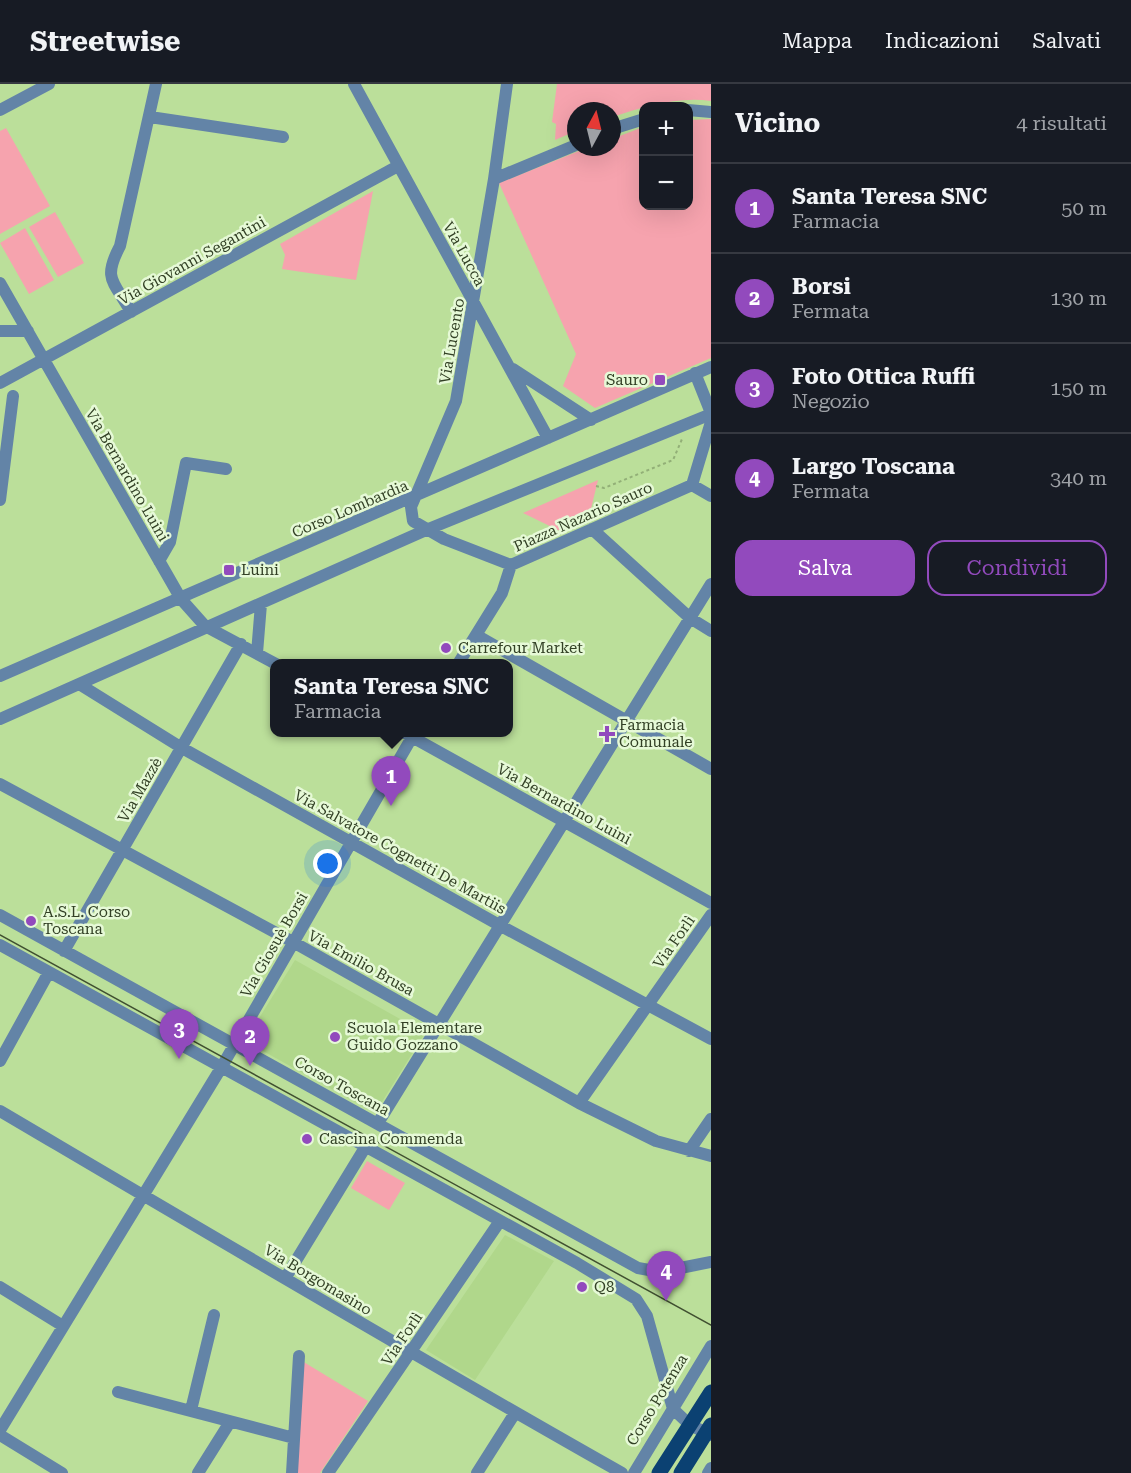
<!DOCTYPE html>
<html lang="it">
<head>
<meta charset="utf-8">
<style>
	body { margin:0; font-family:"Roboto Serif",serif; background:#20242c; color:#f1f3f6 }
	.controls { position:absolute; right:18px; top:18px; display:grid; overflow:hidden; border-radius:12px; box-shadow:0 6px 24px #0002 }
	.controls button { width:54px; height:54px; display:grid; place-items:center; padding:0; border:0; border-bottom:2px solid #363941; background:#171b24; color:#f1f3f6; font:30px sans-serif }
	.compass { position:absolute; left:567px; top:18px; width:54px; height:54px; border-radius:50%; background:#171b24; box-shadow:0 6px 24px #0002; rotate:7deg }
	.you { position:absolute; left:328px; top:780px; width:21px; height:21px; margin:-15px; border:4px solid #fff; border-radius:50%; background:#1a73e8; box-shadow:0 0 0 9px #1a73e833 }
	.badge { display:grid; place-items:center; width:39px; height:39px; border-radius:50%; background:#924abd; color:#fff; font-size:20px; font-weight:700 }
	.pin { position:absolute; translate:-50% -50px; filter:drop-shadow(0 2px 3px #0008) }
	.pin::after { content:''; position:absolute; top:32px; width:21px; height:18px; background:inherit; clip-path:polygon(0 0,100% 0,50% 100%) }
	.popup { position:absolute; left:270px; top:575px; width:243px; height:78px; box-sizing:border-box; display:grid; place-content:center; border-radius:12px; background:#171b24; filter:drop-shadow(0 2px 4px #0005); font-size:20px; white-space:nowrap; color:#9ea1a6 }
	.popup b { font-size:22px; color:#f1f3f6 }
	.popup::after { content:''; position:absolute; left:50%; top:100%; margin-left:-12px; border:12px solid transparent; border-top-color:#171b24 }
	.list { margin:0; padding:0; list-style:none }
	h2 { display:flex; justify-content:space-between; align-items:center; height:78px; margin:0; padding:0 24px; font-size:26px }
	h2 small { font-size:20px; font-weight:400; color:#9ea1a6 }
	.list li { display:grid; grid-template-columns:39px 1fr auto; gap:18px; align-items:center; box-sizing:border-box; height:90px; padding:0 24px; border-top:2px solid #363941 }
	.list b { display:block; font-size:22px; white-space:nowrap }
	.list p { margin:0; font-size:20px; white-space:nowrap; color:#9ea1a6 }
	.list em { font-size:20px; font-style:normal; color:#9ea1a6 }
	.actions { display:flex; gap:12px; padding:18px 24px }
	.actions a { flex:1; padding:14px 0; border:2px solid #924abd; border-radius:18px; text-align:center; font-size:21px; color:#924abd }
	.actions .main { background:#924abd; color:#fff }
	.map { position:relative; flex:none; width:711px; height:1389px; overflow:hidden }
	header { display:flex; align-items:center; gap:36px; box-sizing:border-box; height:84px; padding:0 30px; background:#171b24; border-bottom:2px solid #363941 }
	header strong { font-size:28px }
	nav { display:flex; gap:33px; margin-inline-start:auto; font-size:21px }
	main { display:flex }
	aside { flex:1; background:#171b24 }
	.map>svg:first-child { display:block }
	.built { fill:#b0d78b }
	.green { fill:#f6a3ae }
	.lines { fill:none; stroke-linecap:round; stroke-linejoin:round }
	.path { stroke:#92af77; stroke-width:2; stroke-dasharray:3 3; stroke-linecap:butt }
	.minor { stroke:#6384a7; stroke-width:12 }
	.major { stroke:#0b4172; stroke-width:15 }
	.tram { stroke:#405031; stroke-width:1.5 }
	.poi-dot { fill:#924abd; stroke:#e6f9d7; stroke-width:2 }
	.labels { text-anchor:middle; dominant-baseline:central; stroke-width:5; stroke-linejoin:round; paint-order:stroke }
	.street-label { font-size:15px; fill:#324025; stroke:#e6f9d7 }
	.poi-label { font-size:15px; fill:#324025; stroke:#e6f9d7; text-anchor:start }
</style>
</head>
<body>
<header>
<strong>Streetwise</strong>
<nav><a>Mappa</a><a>Indicazioni</a><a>Salvati</a></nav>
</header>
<main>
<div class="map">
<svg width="711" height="1389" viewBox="0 0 711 1389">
	<rect width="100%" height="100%" fill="#bbdf9a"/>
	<path class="built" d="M 295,876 L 425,949 L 375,1029 L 245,957 Z
		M 505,1151 L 554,1177 L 475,1296 L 426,1266 Z"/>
	<path class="green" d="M 557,0 L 711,0 L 711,17 C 678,12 643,23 612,33 L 612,27 L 576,27 L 576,47 L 555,56 L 556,40 L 552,38 Z
		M 711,35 L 711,274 L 595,324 L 563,302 L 576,270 L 499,99 L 589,63 L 612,63 L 612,55 L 643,43 L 644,122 L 688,122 L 689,36 Z
		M 6,44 L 50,122 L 0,150 L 0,47 Z
		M 373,107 L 356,196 L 282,185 L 285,171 L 280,160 Z
		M 55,128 L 84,179 L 58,193 L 29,143 Z
		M 25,144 L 54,196 L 29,210 L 0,159 Z
		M 598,396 L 589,433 L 560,447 L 523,429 Z
		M 367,1077 L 405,1099 L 389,1126 L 351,1104 Z
		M 302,1277 L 368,1317 L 320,1389 L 296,1389 Z"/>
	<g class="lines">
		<path class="path" d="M 596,402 L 604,404 L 673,376 L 682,355"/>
		<path class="minor" d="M 354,0 L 548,354
			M 507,0 L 494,95 L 456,317 L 411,423 L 413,437 L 444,455 L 511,481 L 692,401 L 711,338
			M 0,26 L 49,0
			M 688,26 L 711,28
			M 150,33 L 283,53
			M 612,45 L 644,35
			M 494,95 L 576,61
			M 0,199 L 181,515 L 205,542 L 276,580
			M 131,228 C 114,197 102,196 120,162 L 156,0
			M 0,247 L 28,247
			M 513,285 L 591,336
			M 695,289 L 711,329
			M 0,299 L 398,82
			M 692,401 L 711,412
			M 0,416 L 13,312
			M 592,445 L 690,534 L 711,547
			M 159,477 L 170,458 L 186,379 L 226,385
			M 476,551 L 711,685
			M 257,569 L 261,520
			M 458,580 L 502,509 L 511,481
			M 0,592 L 711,283
			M 79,600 L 182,664 L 501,842 L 711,955
			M 0,635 L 426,446 L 711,330
			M 403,648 L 711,819
			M 0,700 L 293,858 L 579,1019 L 656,1057 L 711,1072
			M 0,831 L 638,1184 L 660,1188 L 711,1178
			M 0,861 L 577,1179 L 636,1215 L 647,1232 L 673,1325 L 690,1341 L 711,1351
			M 64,867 L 241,560
			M 0,977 L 49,888
			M 579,1019 L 711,831
			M 0,1027 C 207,1149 413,1271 622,1389
			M 378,1039 L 711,500
			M 689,1067 L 711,1035
			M 286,1193 L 366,1062
			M 0,1203 L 63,1242
			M 118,1308 L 294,1354
			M 191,1326 L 214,1231
			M 0,1346 L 221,984 L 415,648
			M 0,1351 L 62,1389
			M 198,1389 L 230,1338
			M 292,1389 L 299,1272
			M 328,1389 L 500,1137
			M 477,1389 L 515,1329
			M 634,1389 L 711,1262
			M 708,1389 L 711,1384"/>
		<path class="major" d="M 659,1389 L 711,1308
			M 681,1389 L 711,1341"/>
		<path class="tram" d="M 0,851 L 711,1241"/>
	</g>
	<g class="poi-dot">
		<rect x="654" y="290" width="12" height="12" rx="3"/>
		<rect x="223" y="480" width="12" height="12" rx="3"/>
		<circle cx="446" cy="564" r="6"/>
		<path d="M604 641h6v6h6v6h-6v6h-6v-6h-6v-6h6z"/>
		<circle cx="31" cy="837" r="6"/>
		<circle cx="335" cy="953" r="6"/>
		<circle cx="307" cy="1055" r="6"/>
		<circle cx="582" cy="1203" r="6"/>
	</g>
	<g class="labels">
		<g class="street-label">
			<text transform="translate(464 170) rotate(61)">Via Lucca</text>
			<text transform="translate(192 177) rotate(-29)">Via Giovanni Segantini</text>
			<text transform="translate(452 257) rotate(-80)">Via Lucento</text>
			<text transform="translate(127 391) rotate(60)">Via Bernardino Luini</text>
			<text transform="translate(350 425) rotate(-23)">Corso Lombardia</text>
			<text transform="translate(583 433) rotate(-24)">Piazza Nazario Sauro</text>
			<text transform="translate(140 706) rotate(-60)">Via Mazzè</text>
			<text transform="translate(564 720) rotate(29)">Via Bernardino Luini</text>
			<text transform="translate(400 768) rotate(29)">Via Salvatore Cognetti De Martiis</text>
			<text transform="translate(674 858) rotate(-55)">Via Forlì</text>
			<text transform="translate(274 861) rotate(-60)">Via Giosuè Borsi</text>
			<text transform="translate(361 879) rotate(29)">Via Emilio Brusa</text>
			<text transform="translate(342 1002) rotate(29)">Corso Toscana</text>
			<text transform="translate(318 1196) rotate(31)">Via Borgomasino</text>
			<text transform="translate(402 1255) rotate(-56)">Via Forlì</text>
			<text transform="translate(657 1316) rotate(-59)">Corso Potenza</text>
		</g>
		<g class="poi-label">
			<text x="648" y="296" text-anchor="end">Sauro</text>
			<text x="241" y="486">Luini</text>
			<text x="458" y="564">Carrefour Market</text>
			<text x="619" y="641">Farmacia<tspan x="619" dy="17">Comunale</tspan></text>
			<text x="43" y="828">A.S.L. Corso<tspan x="43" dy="17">Toscana</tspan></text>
			<text x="347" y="944">Scuola Elementare<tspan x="347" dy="17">Guido Gozzano</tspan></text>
			<text x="319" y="1055">Cascina Commenda</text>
			<text x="594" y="1203">Q8</text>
		</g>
	</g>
</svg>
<div class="controls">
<button>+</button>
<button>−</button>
</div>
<svg class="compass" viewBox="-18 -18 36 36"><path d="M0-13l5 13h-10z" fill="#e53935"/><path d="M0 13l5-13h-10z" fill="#9ea1a6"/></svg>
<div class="you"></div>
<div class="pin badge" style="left:391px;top:722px">1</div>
<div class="popup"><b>Santa Teresa SNC</b>Farmacia</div>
<div class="pin badge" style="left:250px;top:982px">2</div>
<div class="pin badge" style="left:179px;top:975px">3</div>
<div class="pin badge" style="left:666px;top:1217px">4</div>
</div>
<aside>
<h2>Vicino<small>4 risultati</small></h2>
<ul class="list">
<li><span class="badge">1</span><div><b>Santa Teresa SNC</b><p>Farmacia</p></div><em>50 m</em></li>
<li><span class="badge">2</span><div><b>Borsi</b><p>Fermata</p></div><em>130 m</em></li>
<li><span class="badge">3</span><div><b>Foto Ottica Ruffi</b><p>Negozio</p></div><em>150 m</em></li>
<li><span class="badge">4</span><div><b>Largo Toscana</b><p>Fermata</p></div><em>340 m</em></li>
</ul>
<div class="actions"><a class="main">Salva</a><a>Condividi</a></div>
</aside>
</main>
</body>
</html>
